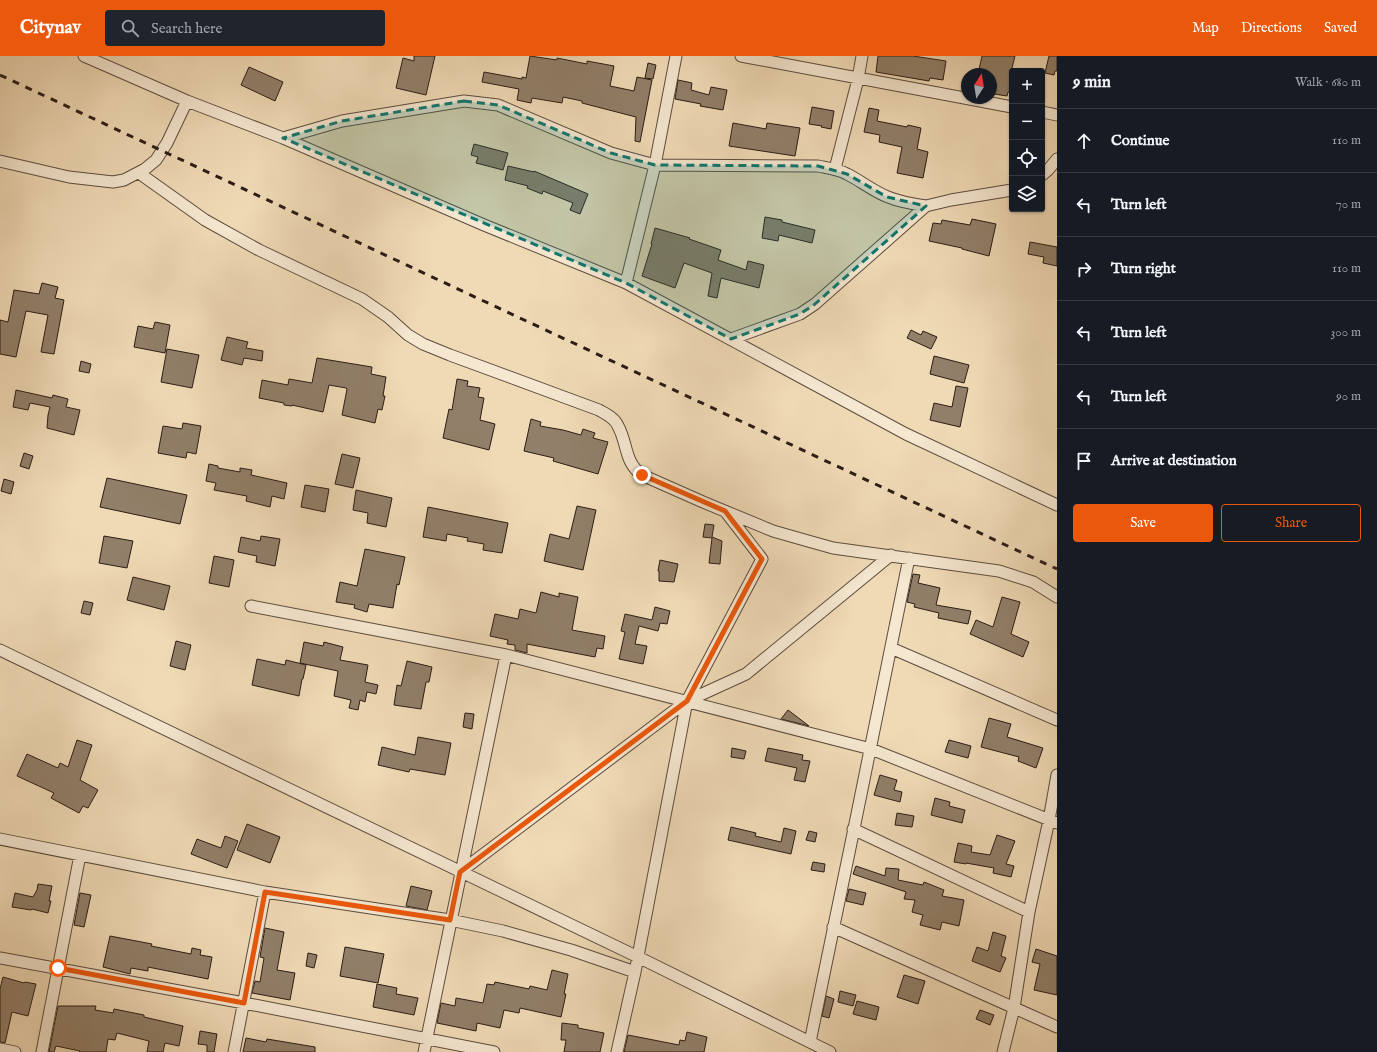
<!DOCTYPE html>
<html lang="en">
<head>
<meta charset="utf-8">
<style>
	body { margin:0; font-family:"IM FELL English",serif; background:#20242c; color:#f1f3f6 }
	.controls { position:absolute; right:12px; top:12px; display:grid; overflow:hidden; border-radius:4px; box-shadow:0 1px 3px #0004 }
	.controls button { width:36px; height:36px; display:grid; place-items:center; padding:0; border:0; border-bottom:1px solid #363941; background:#171b24; color:#f1f3f6; font:20px sans-serif }
	.compass { position:absolute; left:961px; top:12px; width:36px; height:36px; border-radius:50%; background:#171b24; box-shadow:0 1px 3px #0004; rotate:12deg }
	.stop { position:absolute; width:12px; height:12px; margin:-9px; border:3px solid #ea580c; border-radius:50%; background:#fff }
	.stop.end { background:#ea580c; border-color:#fff; box-shadow:0 1px 4px #0008 }
	.list { margin:0; padding:0; list-style:none }
	h2 { display:flex; justify-content:space-between; align-items:center; height:52px; margin:0; padding:0 16px; font-size:17px }
	h2 small { font-size:13px; font-weight:400; color:#9ea1a6 }
	.list li { display:grid; grid-template-columns:26px 1fr auto; gap:12px; align-items:center; box-sizing:border-box; height:64px; padding:0 16px; border-top:1px solid #363941 }
	.list b { display:block; font-size:15px; white-space:nowrap }
	.list em { font-size:13px; font-style:normal; color:#9ea1a6 }
	.actions { display:flex; gap:8px; padding:12px 16px }
	.actions a { flex:1; padding:9px 0; border:1px solid #ea580c; border-radius:4px; text-align:center; font-size:14px; color:#ea580c }
	.actions .main { background:#ea580c; color:#fff }
	.icon { flex:none; width:22px; height:22px; fill:none; stroke:currentColor; stroke-width:2; stroke-linecap:round; stroke-linejoin:round }
	.map { position:relative; flex:none; width:1057px; height:996px; overflow:hidden }
	header { display:flex; align-items:center; gap:24px; box-sizing:border-box; height:56px; padding:0 20px; background:#ea580c; color:#fff }
	header strong { font-size:19px }
	nav { display:flex; gap:22px; margin-inline-start:auto; font-size:14px }
	.search { width:280px; height:36px; background:#20242c; display:flex; align-items:center; gap:10px; box-sizing:border-box; padding:0 14px; border-radius:4px; color:#9ea1a6; font-size:15px }
	main { display:flex }
	aside { flex:1; background:#171b24 }
	.map>svg:first-child { display:block }
	.building { fill:#917f69; stroke:#2b1c16 }
	.lines { fill:none; stroke-linecap:round; stroke-linejoin:round }
	.minor-casing { stroke:#5c4c3e; stroke-width:13 }
	.minor { stroke:#f5e7d0; stroke-width:11 }
	.rail { stroke:#2b1c16; stroke-width:3; stroke-dasharray:7 7; stroke-linecap:butt }
	.route { stroke:#ea580c; stroke-width:5 }
	.marked { fill:#0f766e; fill-opacity:0.2; stroke:#0f766e; stroke-width:3; stroke-dasharray:8 5; stroke-linejoin:round }
</style>
</head>
<body>
<header>
<strong>Citynav</strong>
<div class="search"><svg class="icon" aria-label="search" viewBox="0 0 24 24"><circle cx="10" cy="10" r="6"/><path d="M15 15l6 6"/></svg>Search here</div>
<nav><a>Map</a><a>Directions</a><a>Saved</a></nav>
</header>
<main>
<div class="map">
<svg width="1057" height="996" viewBox="0 0 1057 996">
	<rect width="100%" height="100%" fill="#f0dab6"/>
	<filter id="stains"><feTurbulence type="fractalNoise" baseFrequency=".005" numOctaves="4"/><feColorMatrix values="0 0 0 0 .2 0 0 0 0 .09 0 0 0 0 .02 0 0 0 .5 -.17"/></filter>
	<radialGradient id="worn" r=".72"><stop offset=".6" stop-color="#630" stop-opacity="0"/><stop offset="1" stop-color="#630" stop-opacity=".3"/></radialGradient>
	<path class="building" d="M 414,0 L 435,0 L 426,39 L 396,32 L 403,2 L 414,5 Z
		M 530,0 L 557,4 L 557,2 L 587,8 L 587,5 L 614,10 L 610,30 L 634,35 L 637,21 L 652,24 L 640,86 L 635,85 L 636,61 L 582,47 L 582,45 L 563,41 L 562,47 L 532,42 L 531,47 L 517,44 L 519,33 L 482,26 L 484,16 L 522,23 L 522,21 L 526,22 Z
		M 878,0 L 913,0 L 946,5 L 943,24 L 930,22 L 929,25 L 876,16 Z
		M 982,0 L 1015,0 L 1012,12 L 1012,37 L 1008,36 L 1007,40 L 994,38 L 995,33 L 991,32 L 991,18 L 978,18 Z
		M 1049,0 L 1057,0 L 1057,15 L 1055,15 L 1054,19 L 1045,17 Z
		M 648,7 L 656,9 L 653,23 L 645,22 Z
		M 249,11 L 283,26 L 275,45 L 241,29 Z
		M 678,24 L 692,27 L 691,34 L 709,39 L 711,31 L 727,34 L 723,54 L 700,50 L 701,48 L 675,43 Z
		M 812,51 L 834,55 L 831,73 L 821,71 L 822,70 L 809,68 Z
		M 869,52 L 879,54 L 877,65 L 907,71 L 908,69 L 921,72 L 917,93 L 928,96 L 923,122 L 897,117 L 902,91 L 879,86 L 880,79 L 864,76 Z
		M 733,67 L 766,73 L 767,67 L 800,72 L 795,100 L 729,90 Z
		M 474,88 L 508,97 L 503,114 L 476,107 L 478,101 L 471,99 Z
		M 508,110 L 534,116 L 534,115 L 588,138 L 580,158 L 570,154 L 573,147 L 543,135 L 542,138 L 527,132 L 528,130 L 505,124 Z
		M 765,161 L 782,164 L 782,166 L 815,174 L 812,187 L 779,179 L 778,185 L 762,182 Z
		M 972,163 L 996,168 L 989,200 L 962,193 L 962,192 L 929,185 L 933,167 L 941,168 L 942,164 L 970,169 Z
		M 655,172 L 690,182 L 689,183 L 721,194 L 718,204 L 746,214 L 748,205 L 764,209 L 759,232 L 721,222 L 717,242 L 708,240 L 712,217 L 684,207 L 675,232 L 642,220 L 652,188 L 651,188 Z
		M 1030,186 L 1057,191 L 1057,210 L 1043,207 L 1044,201 L 1028,198 Z
		M 42,227 L 58,231 L 55,242 L 64,244 L 54,298 L 41,296 L 48,259 L 26,255 L 16,301 L 0,298 L 0,264 L 8,266 L 14,234 L 39,238 Z
		M 155,266 L 170,269 L 165,297 L 134,291 L 138,270 L 153,273 Z
		M 911,274 L 921,279 L 923,275 L 937,281 L 931,293 L 907,282 Z
		M 227,281 L 248,286 L 246,292 L 263,295 L 262,305 L 244,302 L 242,309 L 221,304 Z
		M 167,293 L 199,299 L 192,332 L 161,326 Z
		M 934,300 L 969,309 L 964,327 L 930,318 Z
		M 317,302 L 372,311 L 371,318 L 386,321 L 383,340 L 385,340 L 382,354 L 378,353 L 375,367 L 342,359 L 347,333 L 346,332 L 329,329 L 323,356 L 292,349 L 292,350 L 284,349 L 284,347 L 259,342 L 262,324 L 288,329 L 289,323 L 312,327 Z
		M 81,305 L 91,308 L 89,317 L 79,315 Z
		M 457,323 L 468,325 L 467,330 L 480,332 L 478,341 L 484,342 L 480,364 L 495,368 L 489,394 L 443,382 L 449,353 L 452,354 Z
		M 956,330 L 968,332 L 960,371 L 930,364 L 934,347 L 952,351 Z
		M 16,334 L 52,342 L 53,339 L 68,343 L 66,351 L 80,354 L 74,379 L 47,372 L 48,359 L 50,351 L 30,347 L 28,354 L 13,351 Z
		M 531,363 L 541,366 L 540,370 L 563,374 L 581,379 L 583,373 L 595,377 L 593,382 L 608,386 L 598,418 L 553,405 L 554,402 L 524,395 Z
		M 183,367 L 201,370 L 196,398 L 187,396 L 186,402 L 158,397 L 163,370 L 182,373 Z
		M 24,397 L 33,400 L 29,413 L 20,410 Z
		M 342,398 L 360,402 L 353,432 L 335,428 Z
		M 209,408 L 218,410 L 218,412 L 240,416 L 240,412 L 252,414 L 251,419 L 287,427 L 284,443 L 272,440 L 270,451 L 246,445 L 247,440 L 214,434 L 216,427 L 206,425 Z
		M 107,422 L 187,439 L 180,468 L 100,451 Z
		M 4,423 L 14,426 L 11,438 L 1,435 Z
		M 305,429 L 329,433 L 325,456 L 301,451 Z
		M 356,434 L 392,442 L 386,471 L 367,467 L 368,457 L 353,454 Z
		M 577,450 L 596,454 L 583,514 L 544,505 L 550,478 L 569,483 Z
		M 428,451 L 508,467 L 502,497 L 483,494 L 484,488 L 467,485 L 468,482 L 447,478 L 446,485 L 423,481 Z
		M 705,468 L 714,469 L 712,481 L 722,485 L 720,508 L 709,507 L 712,482 L 703,481 Z
		M 104,480 L 133,485 L 127,512 L 99,507 Z
		M 261,480 L 280,483 L 275,510 L 256,506 L 257,500 L 238,496 L 241,481 L 260,485 Z
		M 365,493 L 405,501 L 399,529 L 397,528 L 393,552 L 369,548 L 367,556 L 354,552 L 355,549 L 336,546 L 340,526 L 357,530 Z
		M 214,500 L 234,504 L 229,531 L 209,527 Z
		M 660,504 L 678,508 L 674,526 L 659,525 L 659,515 L 658,515 Z
		M 913,518 L 920,519 L 918,527 L 940,532 L 936,549 L 971,555 L 968,568 L 938,562 L 939,557 L 914,551 L 915,548 L 907,546 Z
		M 133,521 L 170,530 L 164,554 L 127,544 Z
		M 541,536 L 559,541 L 559,537 L 578,541 L 572,574 L 605,580 L 603,593 L 597,592 L 595,601 L 527,588 L 527,597 L 515,594 L 515,589 L 507,588 L 508,584 L 490,580 L 495,558 L 518,563 L 520,553 L 536,557 Z
		M 1002,541 L 1020,546 L 1011,578 L 1029,586 L 1023,601 L 970,578 L 976,564 L 993,571 Z
		M 84,545 L 93,547 L 90,559 L 81,557 Z
		M 655,551 L 670,555 L 667,568 L 660,567 L 658,575 L 639,570 L 635,588 L 647,590 L 643,608 L 619,603 L 625,576 L 621,575 L 625,558 L 652,564 Z
		M 176,585 L 191,589 L 185,614 L 170,610 Z
		M 304,586 L 323,590 L 324,586 L 343,591 L 340,604 L 368,609 L 365,626 L 378,629 L 376,638 L 367,636 L 365,646 L 360,644 L 358,654 L 349,652 L 351,644 L 334,640 L 338,615 L 300,607 Z
		M 257,603 L 285,609 L 286,604 L 306,609 L 303,623 L 302,623 L 299,640 L 252,629 Z
		M 407,605 L 432,611 L 429,626 L 426,626 L 421,653 L 394,649 L 397,629 L 401,630 Z
		M 788,654 L 809,670 L 781,663 Z
		M 465,657 L 474,658 L 472,673 L 463,671 Z
		M 989,662 L 1011,668 L 1007,681 L 1043,692 L 1036,712 L 1018,705 L 1019,701 L 981,691 Z
		M 418,681 L 451,687 L 445,719 L 410,713 L 409,716 L 378,709 L 382,691 L 415,699 Z
		M 77,684 L 92,689 L 80,724 L 98,734 L 88,752 L 83,750 L 79,757 L 51,742 L 54,737 L 17,720 L 27,698 L 58,712 L 60,707 L 68,711 Z
		M 949,684 L 971,690 L 968,702 L 945,696 Z
		M 732,692 L 746,695 L 744,703 L 731,701 Z
		M 768,692 L 803,699 L 802,704 L 810,705 L 805,726 L 794,724 L 797,712 L 765,705 Z
		M 880,719 L 897,724 L 894,734 L 902,736 L 900,746 L 874,739 Z
		M 935,742 L 950,746 L 949,750 L 965,754 L 962,767 L 931,759 Z
		M 897,757 L 914,760 L 912,771 L 895,769 Z
		M 247,768 L 280,781 L 270,807 L 237,794 Z
		M 731,771 L 756,777 L 755,780 L 781,786 L 784,772 L 796,775 L 791,798 L 728,784 Z
		M 809,775 L 817,777 L 815,786 L 806,784 Z
		M 997,779 L 1015,785 L 1006,808 L 1014,810 L 1011,821 L 993,817 L 994,812 L 966,807 L 966,808 L 954,806 L 958,787 L 972,790 L 971,796 L 990,799 Z
		M 225,780 L 238,785 L 227,812 L 191,798 L 197,783 L 221,792 Z
		M 813,806 L 825,808 L 824,816 L 811,814 Z
		M 856,810 L 885,820 L 886,812 L 899,813 L 898,824 L 923,829 L 924,826 L 944,834 L 942,840 L 964,844 L 959,870 L 942,866 L 940,874 L 920,869 L 923,859 L 912,856 L 915,844 L 904,843 L 906,836 L 853,818 Z
		M 38,828 L 52,830 L 49,845 L 51,845 L 48,857 L 32,853 L 31,854 L 12,851 L 15,837 L 33,841 L 37,834 Z
		M 411,830 L 432,835 L 427,854 L 406,850 Z
		M 849,833 L 866,837 L 863,849 L 846,845 Z
		M 80,837 L 91,839 L 84,871 L 74,869 Z
		M 265,872 L 284,876 L 277,914 L 295,917 L 290,944 L 252,937 L 255,925 L 260,926 L 264,902 L 260,901 Z
		M 993,876 L 1006,880 L 1001,900 L 1006,902 L 1000,916 L 972,905 L 977,891 L 988,895 Z
		M 110,880 L 152,888 L 151,890 L 191,898 L 192,892 L 201,894 L 200,899 L 212,901 L 208,923 L 148,911 L 148,915 L 131,912 L 130,918 L 103,911 Z
		M 345,891 L 384,898 L 378,927 L 340,920 Z
		M 1036,893 L 1057,900 L 1057,939 L 1034,934 L 1040,908 L 1032,906 Z
		M 308,897 L 317,899 L 314,912 L 306,910 Z
		M 552,914 L 568,918 L 564,938 L 566,938 L 561,961 L 520,952 L 519,957 L 504,954 L 500,972 L 477,967 L 476,975 L 437,967 L 441,947 L 455,950 L 456,942 L 483,947 L 487,928 L 494,929 L 495,926 L 529,933 L 530,930 L 547,934 Z
		M 904,919 L 925,925 L 918,948 L 897,941 Z
		M 3,921 L 24,927 L 25,926 L 36,928 L 28,960 L 12,956 L 5,987 L 0,986 L 0,933 Z
		M 377,928 L 397,932 L 396,938 L 418,942 L 414,959 L 373,951 Z
		M 840,935 L 856,939 L 853,950 L 838,946 Z
		M 826,940 L 834,943 L 829,962 L 822,960 Z
		M 857,945 L 879,951 L 876,964 L 853,958 Z
		M 58,950 L 96,950 L 95,954 L 113,957 L 114,953 L 144,959 L 144,961 L 183,970 L 179,990 L 165,987 L 163,996 L 147,996 L 149,985 L 117,977 L 115,984 L 108,983 L 106,996 L 79,996 L 80,995 L 56,990 L 54,996 L 49,996 Z
		M 980,954 L 994,959 L 990,969 L 976,963 Z
		M 562,967 L 578,969 L 578,972 L 604,977 L 600,996 L 564,996 L 566,984 L 561,984 Z
		M 200,975 L 217,978 L 214,996 L 207,996 L 207,989 L 198,988 Z
		M 687,976 L 707,981 L 704,996 L 624,996 L 628,979 L 679,989 L 680,984 L 685,985 Z
		M 246,982 L 266,986 L 267,983 L 315,991 L 315,996 L 243,996 Z"/>
	<g class="lines">
		<g class="minor-casing">
			<path id="minor" d="M 84,0 L 187,45 L 283,82 L 484,169 L 626,227 L 906,378 L 1057,449
				M 741,0 L 1012,51
				M 1042,56 L 1057,59
				M 283,82 L 342,65 L 464,45 L 498,49 L 611,97 L 655,109 L 818,110 C 828,112 838,113 847,118 C 861,125 873,135 888,141 C 900,146 913,148 926,150
				M 0,105 L 69,121 L 113,126 L 124,124 L 145,113 L 156,104 L 167,87 L 187,45
				M 835,113 L 858,23 L 862,0
				M 139,117 L 205,164 L 259,194 L 362,243 L 388,261 L 408,279 L 423,288 L 450,299 L 599,354 C 606,358 615,362 618,370 C 628,388 624,406 642,419 L 703,446 L 773,475 L 801,483 L 833,492 L 999,515 L 1033,526 L 1057,541
				M 1042,119 L 1048,114 L 1057,103
				M 626,227 L 655,109 L 676,0
				M 731,283 L 800,258 L 815,248 L 926,150 L 951,144 L 1012,134
				M 251,550 L 506,599 L 871,693 L 1057,767
				M 891,592 L 1057,664
				M 0,594 L 638,901 L 830,996
				M 853,773 L 1029,856
				M 0,783 L 265,836 L 450,864 L 503,875 L 571,894 L 635,916
				M 460,816 L 687,645 L 746,618 L 891,499
				M 833,871 L 1057,971
				M 0,902 L 244,947 L 494,996
				M 810,986 C 843,825 877,663 909,502
				M 0,993 L 15,996
				M 42,996 L 80,799
				M 234,996 L 265,836
				M 424,996 L 506,599
				M 617,996 L 635,916 L 687,645 L 762,503 L 725,455
				M 1003,996 L 1014,952 L 1029,856 L 1049,764 L 1057,719"/>
		</g>
		<use href="#minor" class="minor"/>
		<path class="rail" d="M 0,19 L 1057,513"/>
	</g>
	<g class="lines">
		<path class="route" d="M 58,912 L 244,947 L 265,836 L 450,864 L 460,816 L 687,645 L 762,503 L 725,455 L 642,419"/>
	</g>
	<path class="marked" d="M 464,45 L 498,49 L 611,97 L 655,109 L 818,110 L 847,118 L 887,141 L 926,150 L 815,248 L 800,258 L 731,283 L 626,227 L 283,82 L 342,65 Z"/>
	<rect width="100%" height="100%" filter="url(#stains)"/>
	<rect width="100%" height="100%" fill="url(#worn)"/>
</svg>
<div class="controls">
<button>+</button>
<button>−</button>
<button><svg class="icon" aria-label="locate" viewBox="0 0 24 24"><circle cx="12" cy="12" r="6"/><path d="M12 2v4M12 18v4M2 12h4M18 12h4"/></svg></button>
<button><svg class="icon" aria-label="layers" viewBox="0 0 24 24"><path d="M12 4l9 5-9 5-9-5zM3 14l9 5 9-5"/></svg></button>
</div>
<svg class="compass" viewBox="-18 -18 36 36"><path d="M0-13l5 13h-10z" fill="#e53935"/><path d="M0 13l5-13h-10z" fill="#9ea1a6"/></svg>
<div class="stop" style="left:58px;top:912px"></div>
<div class="stop end" style="left:642px;top:419px"></div>
</div>
<aside>
<h2>9 min<small>Walk · 680 m</small></h2>
<ul class="list">
<li><svg class="icon" aria-label="ahead" viewBox="0 0 24 24"><path d="M12 20V5M6 11l6-6 6 6"/></svg><div><b>Continue</b></div><em>110 m</em></li>
<li><svg class="icon" aria-label="left" viewBox="0 0 24 24"><path d="M17 20v-9H6M10 6l-5 5 5 5"/></svg><div><b>Turn left</b></div><em>70 m</em></li>
<li><svg class="icon" aria-label="right" viewBox="0 0 24 24"><path d="M7 20v-9h11M14 6l5 5-5 5"/></svg><div><b>Turn right</b></div><em>110 m</em></li>
<li><svg class="icon" aria-label="left" viewBox="0 0 24 24"><path d="M17 20v-9H6M10 6l-5 5 5 5"/></svg><div><b>Turn left</b></div><em>300 m</em></li>
<li><svg class="icon" aria-label="left" viewBox="0 0 24 24"><path d="M17 20v-9H6M10 6l-5 5 5 5"/></svg><div><b>Turn left</b></div><em>90 m</em></li>
<li><svg class="icon" aria-label="arrive" viewBox="0 0 24 24"><path d="M6 21V4h12l-3 4 3 4H6"/></svg><div><b>Arrive at destination</b></div></li>
</ul>
<div class="actions"><a class="main">Save</a><a>Share</a></div>
</aside>
</main>
</body>
</html>
